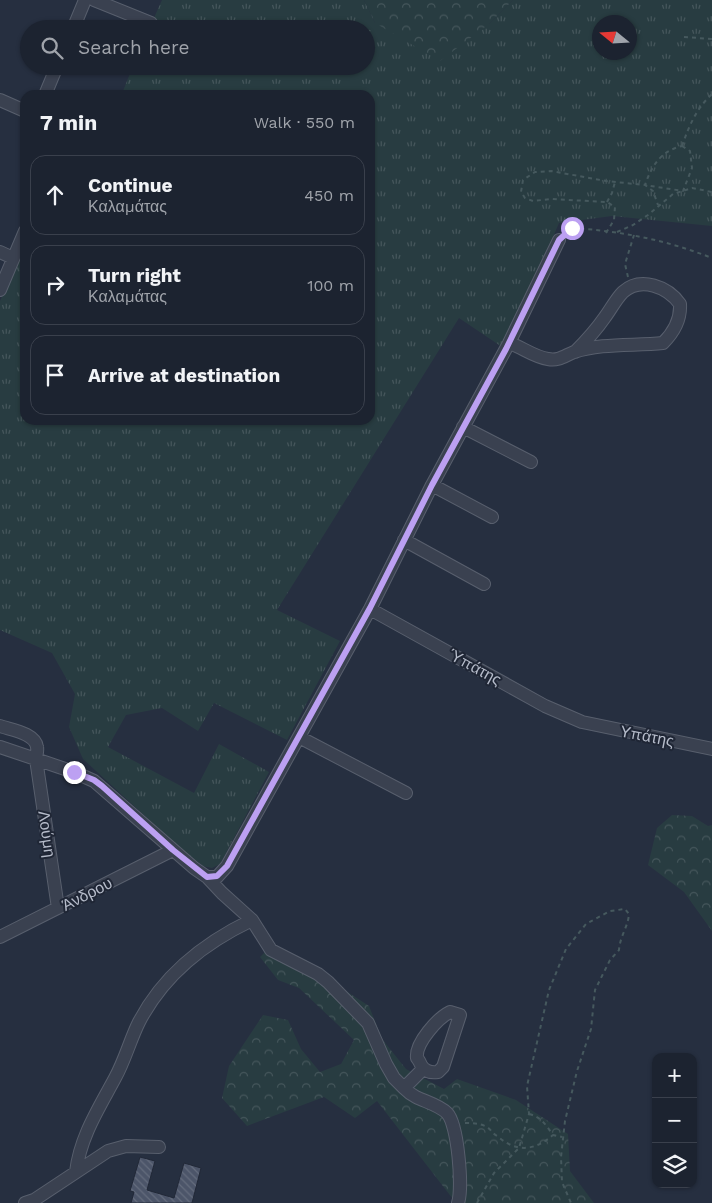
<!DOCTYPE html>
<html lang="en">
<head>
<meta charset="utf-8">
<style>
	body { margin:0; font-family:"Work Sans",sans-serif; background:#292f3c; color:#f1f3f6 }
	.controls { position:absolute; right:15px; bottom:15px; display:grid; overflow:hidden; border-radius:10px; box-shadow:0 1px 4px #0004 }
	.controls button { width:45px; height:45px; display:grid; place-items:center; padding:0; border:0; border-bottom:1px solid #3a404c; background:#1c2330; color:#f1f3f6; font:25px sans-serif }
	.compass { position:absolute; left:592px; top:15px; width:45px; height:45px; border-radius:50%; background:#1c2330; box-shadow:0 1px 4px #0004; rotate:288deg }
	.stop { position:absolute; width:15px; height:15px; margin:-11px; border:4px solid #bca0f2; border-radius:50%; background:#fff }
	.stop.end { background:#bca0f2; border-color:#fff; box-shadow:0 1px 5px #0008 }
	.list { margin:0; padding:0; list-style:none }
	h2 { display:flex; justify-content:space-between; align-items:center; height:65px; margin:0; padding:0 20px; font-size:21px }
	h2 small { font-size:16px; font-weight:400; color:#a0a4ab }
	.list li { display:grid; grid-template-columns:32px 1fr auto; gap:15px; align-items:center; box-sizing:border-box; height:80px; margin:0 10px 10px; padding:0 10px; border:1px solid #3a404c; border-radius:15px }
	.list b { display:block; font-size:19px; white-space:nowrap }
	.list p { margin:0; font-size:16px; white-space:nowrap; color:#a0a4ab }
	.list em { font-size:16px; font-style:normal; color:#a0a4ab }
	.icon { flex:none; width:28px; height:28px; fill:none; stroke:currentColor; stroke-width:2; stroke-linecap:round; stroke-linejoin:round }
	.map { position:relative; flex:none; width:712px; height:1203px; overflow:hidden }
	.search { position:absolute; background:#1c2330; box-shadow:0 1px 4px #0004; left:20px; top:20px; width:355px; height:55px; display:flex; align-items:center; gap:12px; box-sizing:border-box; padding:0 18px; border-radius:28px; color:#a0a4ab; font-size:19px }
	.panel { position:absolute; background:#1c2330; box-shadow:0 1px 4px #0004; left:20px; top:90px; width:355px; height:335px; border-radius:15px }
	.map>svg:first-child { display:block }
	.grass { fill:url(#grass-tufts); fill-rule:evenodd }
	.forest { fill:url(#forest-crowns) }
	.building { fill:url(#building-back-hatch); stroke:#212837 }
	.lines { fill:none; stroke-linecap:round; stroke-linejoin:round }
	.minor-casing { stroke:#585f6d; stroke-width:14 }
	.path { stroke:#46595e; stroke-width:2; stroke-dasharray:4 4; stroke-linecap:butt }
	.minor { stroke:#3a4150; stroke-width:12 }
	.route { stroke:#bca0f2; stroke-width:6 }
	.labels { text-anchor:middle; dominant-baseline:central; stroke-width:4; stroke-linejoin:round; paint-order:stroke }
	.street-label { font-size:16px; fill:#b6bcca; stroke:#1f2635 }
</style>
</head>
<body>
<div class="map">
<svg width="712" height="1203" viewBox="0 0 712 1203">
	<defs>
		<pattern id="grass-tufts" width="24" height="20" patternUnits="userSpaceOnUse" patternTransform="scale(1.25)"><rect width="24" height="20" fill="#283c41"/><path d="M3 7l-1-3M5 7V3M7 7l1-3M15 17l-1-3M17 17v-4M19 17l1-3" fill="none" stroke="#45565b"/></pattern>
		<pattern id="forest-crowns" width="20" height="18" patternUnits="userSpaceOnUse" patternTransform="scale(1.25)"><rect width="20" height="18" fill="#283c41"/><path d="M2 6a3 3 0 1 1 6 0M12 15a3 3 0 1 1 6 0" fill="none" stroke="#45565b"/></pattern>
		<pattern id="building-back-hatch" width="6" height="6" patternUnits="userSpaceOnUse" patternTransform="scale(1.25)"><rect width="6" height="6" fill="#4c5569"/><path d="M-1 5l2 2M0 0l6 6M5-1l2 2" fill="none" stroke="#646c7d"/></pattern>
	</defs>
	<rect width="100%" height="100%" fill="#262f40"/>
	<path class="grass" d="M 162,0 L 364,0 L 375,23 L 489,24 L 513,0 L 712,0 L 712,226 L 612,216 L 559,223 L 505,349 L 459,318 L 277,610 L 340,641 L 287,740 L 214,703 L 198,731 L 162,708 L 126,715 L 108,747 L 194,793 L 219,744 L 269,772 L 220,864 L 212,868 L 203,866 L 182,850 L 83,759 L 69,727 L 75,694 L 52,653 L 0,630 L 0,301 L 25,246 L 25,420 L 370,420 L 370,95 L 94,95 L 96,90 L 123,91 L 133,66 L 366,66 L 366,29 L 149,29 ZM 600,22 L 630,22 L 630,52 L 600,52 Z"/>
	<path class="forest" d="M 364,0 L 513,0 L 489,24 L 440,61 L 375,23 Z
		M 672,815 L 692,816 L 708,826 L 712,825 L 712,931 L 684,892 L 648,865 L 657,828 Z
		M 267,950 L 286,952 L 369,1006 L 382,1039 L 406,1069 L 444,1089 L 457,1079 L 516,1100 L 568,1134 L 570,1171 L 594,1203 L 456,1203 L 377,1101 L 355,1118 L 324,1097 L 247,1126 L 222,1098 L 229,1066 L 263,1015 L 288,1020 L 301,1049 L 320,1072 L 341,1064 L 354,1040 L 299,988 L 278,980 L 260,957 Z"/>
	<path class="building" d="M 140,1157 L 155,1161 L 147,1190 L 174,1198 L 184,1163 L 201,1168 L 192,1203 L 131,1203 L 134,1192 L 130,1191 Z"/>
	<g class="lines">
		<g class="minor-casing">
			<path id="minor" d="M 94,0 L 151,23
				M 73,29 L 85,0
				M 45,95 L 57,66
				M 0,100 L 25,111
				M 0,252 L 13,258
				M 0,290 L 25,231
				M 509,343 C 522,347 534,357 548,359 C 559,361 564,356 574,352 C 601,343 634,346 663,343 C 674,332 681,320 680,304 C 668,287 641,276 623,292 C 616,299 611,309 605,317 C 596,330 586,341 575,352
				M 463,427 L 531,462
				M 432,485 L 492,517
				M 404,540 L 484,584
				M 370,609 L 545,706 L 582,722 L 712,749
				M 0,726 C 11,730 35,733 37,747 C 38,751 36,756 36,759 L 58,908
				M 299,737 L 406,793
				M 0,747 L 74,772 L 94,781 L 194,868 L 207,877 L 217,877 L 227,866 L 370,609 L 432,485 L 509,343 L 559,240
				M 207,877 L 222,893 L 252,920 L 271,950 L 318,974 L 328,982 L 368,1023 L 386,1064 L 394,1078 L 404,1088
				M 0,937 L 173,850
				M 450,1012 L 460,1015 L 443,1067 L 438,1072 C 431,1073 425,1072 421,1065 C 421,1064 418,1059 417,1058 C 415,1043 438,1018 450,1012 Z
				M 423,1069 L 404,1088 C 408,1092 412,1095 416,1097 C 426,1102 439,1105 447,1113 C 458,1124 463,1188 458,1203
				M 76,1172 C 80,1137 99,1108 115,1078 C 125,1060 130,1040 139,1022 C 164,974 204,943 252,920
				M 25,1203 L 34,1200 L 108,1151 L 126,1146 L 159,1147"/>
		</g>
		<path class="path" d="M 684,37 L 712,39
			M 682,146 L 690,151 L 692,168 L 683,191 L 645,185 C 652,165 661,151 682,146 Z
			M 682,146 C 689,126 696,109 712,94
			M 607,202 L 612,193 L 615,182
			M 617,232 L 633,225 L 648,215 L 673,194 L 692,188 L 712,192
			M 566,233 L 572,228 C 621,231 666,240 712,258
			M 606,233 L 614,220 L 615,207 L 607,202 L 551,199 L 533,201 L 525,198 L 521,192 L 523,180 L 535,172 L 551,171 L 606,181 L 645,185 L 653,191 L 658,205
			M 628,277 L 625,264 L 634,235
			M 529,1114 C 541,1117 546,1125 553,1135 L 562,1137
			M 465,1123 C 472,1123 478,1123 485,1126 C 490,1128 492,1133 497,1136 C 517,1153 534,1151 553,1135
			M 477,1203 L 494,1173 L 519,1148 L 529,1114 L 527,1086 L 549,990 L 566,949 L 586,924 L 610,911 L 625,909 L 629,914 C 628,927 620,936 619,950 L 610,960 L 595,990 L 591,1029 L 577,1071 L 565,1121 L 561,1157 L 562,1182 L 571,1203"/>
		<use href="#minor" class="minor"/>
	</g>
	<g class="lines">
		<path class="route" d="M 74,772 L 94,780 L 102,786 L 173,850 L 207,877 L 217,876 L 227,866 L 370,608 L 432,485 L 506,349 L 559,240 L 572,228"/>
	</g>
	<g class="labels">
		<g class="street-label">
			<text transform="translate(475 667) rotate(29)">Ύπάτης</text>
			<text transform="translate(647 736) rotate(11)">Υπάτης</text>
			<text transform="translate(47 834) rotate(82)">Λούμη</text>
			<text transform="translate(87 894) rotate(-27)">Άνδρου</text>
		</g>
	</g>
</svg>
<div class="controls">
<button>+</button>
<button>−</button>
<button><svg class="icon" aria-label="layers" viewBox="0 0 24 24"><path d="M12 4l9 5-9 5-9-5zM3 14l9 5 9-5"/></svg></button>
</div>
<svg class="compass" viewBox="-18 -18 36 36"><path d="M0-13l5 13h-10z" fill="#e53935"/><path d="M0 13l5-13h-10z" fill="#a0a4ab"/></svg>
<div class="stop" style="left:572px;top:228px"></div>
<div class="stop end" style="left:74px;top:772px"></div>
<div class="search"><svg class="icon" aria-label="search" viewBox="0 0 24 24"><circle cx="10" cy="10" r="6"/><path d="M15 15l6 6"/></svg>Search here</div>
<section class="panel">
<h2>7 min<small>Walk · 550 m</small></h2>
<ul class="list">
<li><svg class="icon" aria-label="ahead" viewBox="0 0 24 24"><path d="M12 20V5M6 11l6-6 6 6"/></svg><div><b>Continue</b><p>Καλαμάτας</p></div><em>450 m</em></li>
<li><svg class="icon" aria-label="right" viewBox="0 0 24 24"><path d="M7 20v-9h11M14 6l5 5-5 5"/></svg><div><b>Turn right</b><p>Καλαμάτας</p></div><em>100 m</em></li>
<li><svg class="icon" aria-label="arrive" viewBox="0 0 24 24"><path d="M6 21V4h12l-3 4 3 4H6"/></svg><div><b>Arrive at destination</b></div></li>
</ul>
</section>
</div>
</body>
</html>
